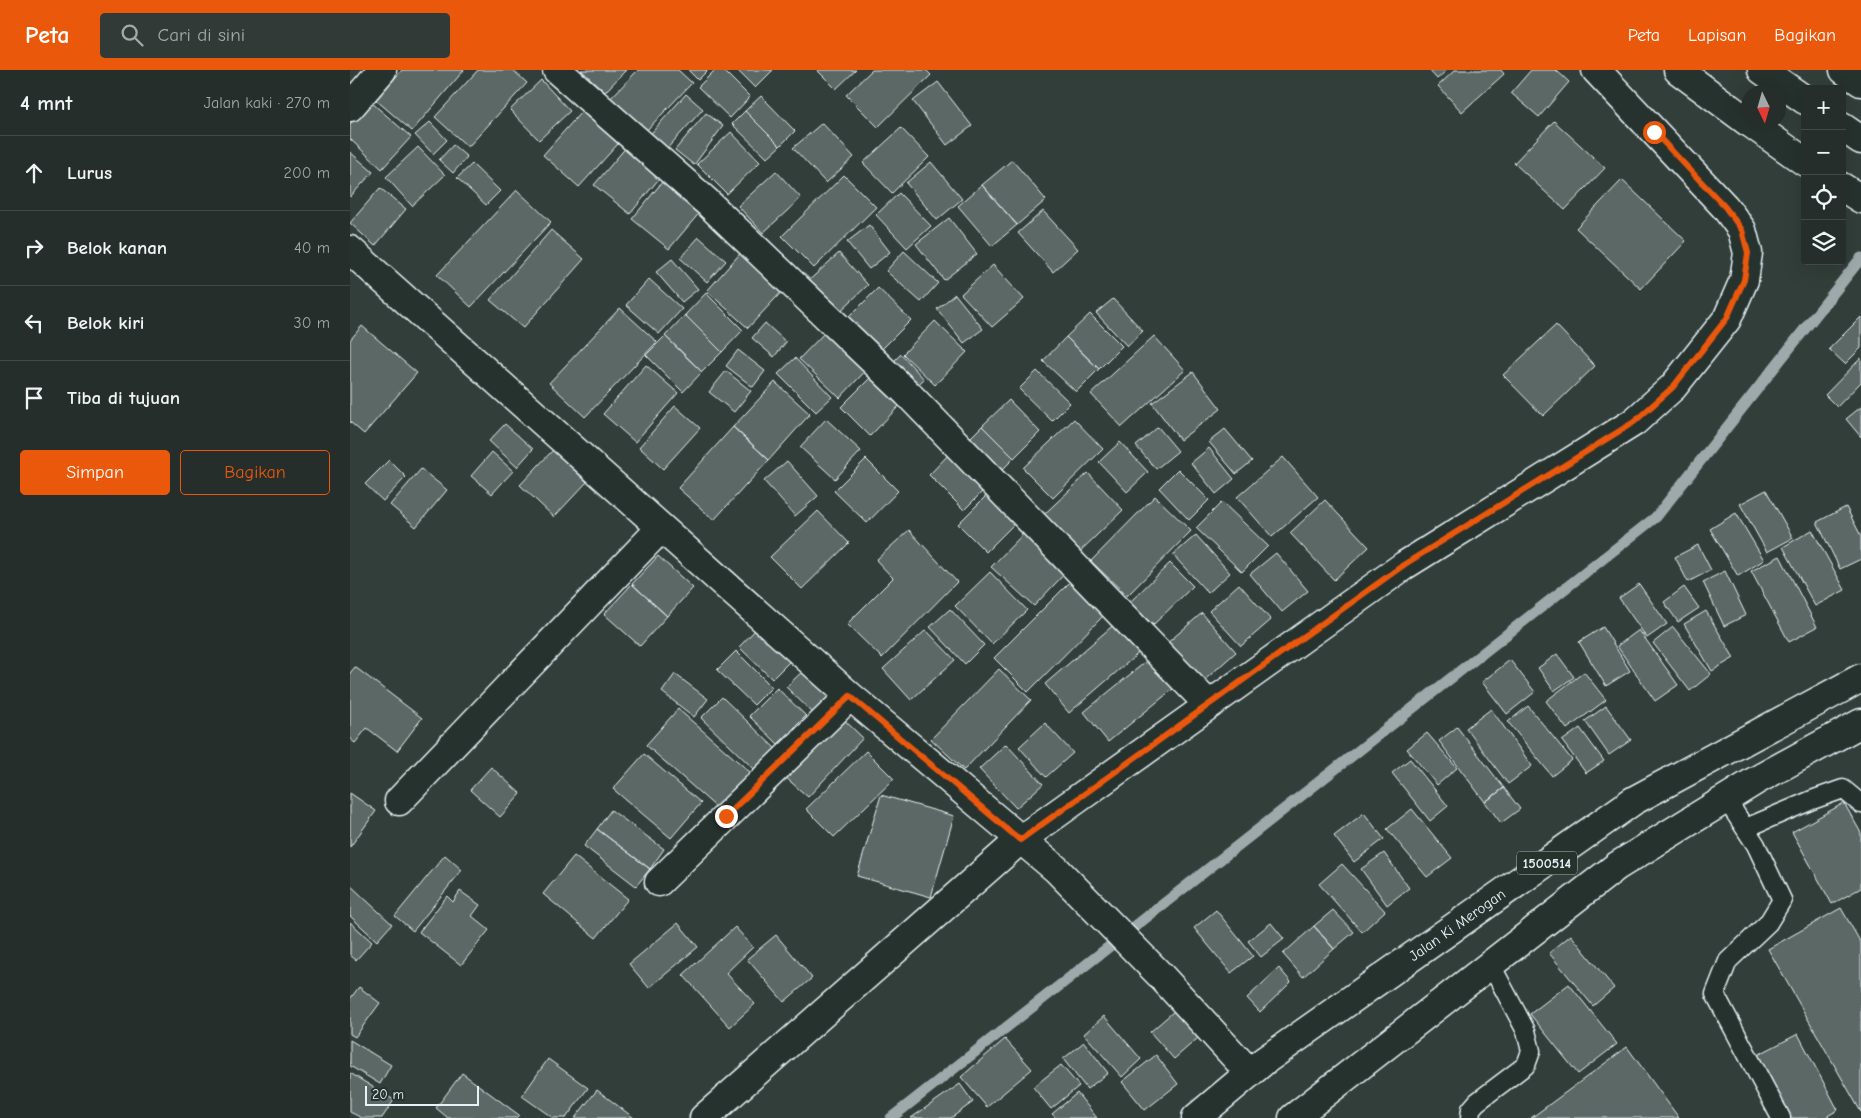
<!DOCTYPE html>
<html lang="id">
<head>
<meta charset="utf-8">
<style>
	body { margin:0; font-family:"Comic Neue",sans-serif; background:#323a37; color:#f1f3f6 }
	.controls { position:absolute; right:15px; top:15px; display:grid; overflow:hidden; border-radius:5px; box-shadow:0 5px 20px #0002 }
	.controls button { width:45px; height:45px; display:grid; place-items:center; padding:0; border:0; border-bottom:1px solid #424a47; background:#262e2b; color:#f1f3f6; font:25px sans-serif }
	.compass { position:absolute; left:1391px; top:15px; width:45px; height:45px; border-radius:50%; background:#262e2b; box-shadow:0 5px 20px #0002; rotate:175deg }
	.scale { position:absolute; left:15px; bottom:12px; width:114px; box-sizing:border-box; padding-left:5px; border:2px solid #e8f1f8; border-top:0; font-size:14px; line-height:18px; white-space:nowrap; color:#e8f1f8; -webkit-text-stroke:4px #26332d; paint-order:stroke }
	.stop { position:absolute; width:15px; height:15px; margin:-11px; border:4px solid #ea580c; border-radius:50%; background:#fff }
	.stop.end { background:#ea580c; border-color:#fff; box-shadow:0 1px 5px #0008 }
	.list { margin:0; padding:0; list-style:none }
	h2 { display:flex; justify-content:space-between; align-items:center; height:65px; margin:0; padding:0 20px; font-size:21px }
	h2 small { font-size:16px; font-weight:400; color:#a4a8a9 }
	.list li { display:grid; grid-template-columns:32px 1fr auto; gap:15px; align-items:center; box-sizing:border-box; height:75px; padding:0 20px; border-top:1px solid #424a47 }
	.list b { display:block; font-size:19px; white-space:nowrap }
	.list em { font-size:16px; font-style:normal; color:#a4a8a9 }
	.actions { display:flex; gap:10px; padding:15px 20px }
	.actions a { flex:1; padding:11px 0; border:1px solid #ea580c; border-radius:5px; text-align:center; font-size:18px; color:#ea580c }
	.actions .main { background:#ea580c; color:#fff }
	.icon { flex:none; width:28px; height:28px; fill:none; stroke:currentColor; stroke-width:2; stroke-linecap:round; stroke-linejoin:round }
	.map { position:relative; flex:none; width:1511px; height:1048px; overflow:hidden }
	header { display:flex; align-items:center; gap:30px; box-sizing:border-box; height:70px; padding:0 25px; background:#ea580c; color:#fff }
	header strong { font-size:24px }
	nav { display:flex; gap:28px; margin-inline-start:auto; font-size:18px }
	.search { width:350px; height:45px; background:#323a37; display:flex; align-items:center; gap:12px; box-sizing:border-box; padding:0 18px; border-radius:5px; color:#a4a8a9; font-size:19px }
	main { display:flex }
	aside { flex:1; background:#262e2b }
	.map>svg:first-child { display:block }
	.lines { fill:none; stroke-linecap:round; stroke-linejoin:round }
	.stream { stroke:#9ea9ab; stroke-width:11 }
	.building { fill:#5c6865; stroke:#e8f1f8 }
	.lane-casing { stroke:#e8f1f8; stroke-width:21 }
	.street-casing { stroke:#e8f1f8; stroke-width:31 }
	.highway-casing { stroke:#e8f1f8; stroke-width:31 }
	.lane { stroke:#26332d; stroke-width:18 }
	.street { stroke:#26332d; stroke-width:28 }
	.highway { stroke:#26332d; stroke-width:28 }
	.route { stroke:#ea580c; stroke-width:6 }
	.labels { text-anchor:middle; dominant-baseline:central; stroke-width:4; stroke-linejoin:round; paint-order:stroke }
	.shield { fill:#26332d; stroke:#aeb8bb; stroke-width:1 }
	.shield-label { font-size:14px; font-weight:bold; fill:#e8f1f8 }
	.street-label { font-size:15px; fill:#e8f1f8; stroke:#26332d }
</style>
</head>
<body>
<header>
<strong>Peta</strong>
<div class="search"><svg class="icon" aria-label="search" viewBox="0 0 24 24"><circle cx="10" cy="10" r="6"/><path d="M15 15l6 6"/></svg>Cari di sini</div>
<nav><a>Peta</a><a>Lapisan</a><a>Bagikan</a></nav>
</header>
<main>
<aside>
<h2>4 mnt<small>Jalan kaki · 270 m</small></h2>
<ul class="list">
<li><svg class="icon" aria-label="ahead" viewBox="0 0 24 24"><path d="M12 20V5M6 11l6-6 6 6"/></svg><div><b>Lurus</b></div><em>200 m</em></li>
<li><svg class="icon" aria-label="right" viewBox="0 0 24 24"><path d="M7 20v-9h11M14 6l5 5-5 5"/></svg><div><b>Belok kanan</b></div><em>40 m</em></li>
<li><svg class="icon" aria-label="left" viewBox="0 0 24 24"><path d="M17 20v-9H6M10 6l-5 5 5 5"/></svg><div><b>Belok kiri</b></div><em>30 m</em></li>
<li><svg class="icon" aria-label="arrive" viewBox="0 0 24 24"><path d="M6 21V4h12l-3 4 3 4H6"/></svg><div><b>Tiba di tujuan</b></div></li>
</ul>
<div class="actions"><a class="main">Simpan</a><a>Bagikan</a></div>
</aside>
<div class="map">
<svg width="1511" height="1048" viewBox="0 0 1511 1048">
	<rect width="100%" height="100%" fill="#323e39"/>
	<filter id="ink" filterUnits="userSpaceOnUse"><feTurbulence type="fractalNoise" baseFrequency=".02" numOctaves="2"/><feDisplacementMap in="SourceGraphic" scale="10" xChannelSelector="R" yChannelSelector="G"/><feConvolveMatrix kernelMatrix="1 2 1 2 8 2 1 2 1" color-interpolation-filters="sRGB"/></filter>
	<g filter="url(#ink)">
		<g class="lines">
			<path class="stream" d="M 541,1048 L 1306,447 L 1511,188"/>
		</g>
		<path class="building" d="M 52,0 L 114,0 L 62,61 L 26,30 Z
			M 128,0 L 163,0 L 177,13 L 118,77 L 85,47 Z
			M 231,0 L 276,0 L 255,22 Z
			M 288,0 L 328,0 L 342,13 L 292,65 L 257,32 Z
			M 338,0 L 358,0 L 348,10 Z
			M 365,0 L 373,0 L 400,27 L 380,48 L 348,17 Z
			M 387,0 L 423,0 L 405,18 Z
			M 467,0 L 506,0 L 486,19 Z
			M 522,0 L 576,0 L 581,5 L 528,57 L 496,25 Z
			M 1079,0 L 1097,0 L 1087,9 Z
			M 1105,0 L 1151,0 L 1154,4 L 1112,42 L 1088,16 Z
			M 1181,0 L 1206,0 L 1219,12 L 1189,47 L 1161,23 Z
			M 191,10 L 220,41 L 189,70 L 160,40 Z
			M 588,12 L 622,56 L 597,75 L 563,31 Z
			M 336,24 L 353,39 L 313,83 L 296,69 Z
			M 411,26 L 445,61 L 430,76 L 395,41 Z
			M 21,32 L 61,67 L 32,99 L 0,69 L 0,54 Z
			M 239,33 L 276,65 L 229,117 L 193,85 Z
			M 395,41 L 430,76 L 417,88 L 382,54 Z
			M 356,43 L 373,56 L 344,95 L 325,80 Z
			M 1204,51 L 1255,98 L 1215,140 L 1164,93 Z
			M 80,52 L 97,70 L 83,84 L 65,65 Z
			M 472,53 L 504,87 L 476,113 L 443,78 Z
			M 551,58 L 579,87 L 542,123 L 513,93 Z
			M 381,62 L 410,92 L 377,124 L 347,94 Z
			M 103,75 L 117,87 L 103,103 L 89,90 Z
			M 278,75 L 313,104 L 280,144 L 244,115 Z
			M 68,77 L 95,105 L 62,136 L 36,107 Z
			M 0,82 L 23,102 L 0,127 Z
			M 662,90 L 696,130 L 667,155 L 632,115 Z
			M 581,92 L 612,129 L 587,150 L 556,113 Z
			M 122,94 L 150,121 L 136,135 L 107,108 Z
			M 426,101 L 451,128 L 413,163 L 388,136 Z
			M 494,105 L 526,137 L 464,198 L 432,166 Z
			M 1272,110 L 1336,171 L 1291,219 L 1226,158 Z
			M 313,111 L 351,141 L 319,179 L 282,149 Z
			M 632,115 L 667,155 L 642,176 L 608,136 Z
			M 30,118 L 56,139 L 25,176 L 0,153 Z
			M 167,120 L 201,152 L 121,237 L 87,205 Z
			M 549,123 L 581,156 L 557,178 L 526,145 Z
			M 693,141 L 728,179 L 703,202 L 668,163 Z
			M 599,148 L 627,184 L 594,210 L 566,174 Z
			M 519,155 L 540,182 L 519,199 L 497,172 Z
			M 201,160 L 234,189 L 173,258 L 140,230 Z
			M 349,167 L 376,191 L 357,212 L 330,188 Z
			M 395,178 L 437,216 L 398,258 L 357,221 Z
			M 554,181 L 588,213 L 571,232 L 536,201 Z
			M 489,183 L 518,215 L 484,247 L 454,215 Z
			M 322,189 L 348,219 L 332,232 L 306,202 Z
			M 643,195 L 674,229 L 642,257 L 611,224 Z
			M 299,209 L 332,239 L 309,264 L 276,235 Z
			M 528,218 L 561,250 L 527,284 L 494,252 Z
			M 356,223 L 393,260 L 372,282 L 335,245 Z
			M 605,224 L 633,259 L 614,273 L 587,239 Z
			M 763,229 L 793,261 L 777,276 L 746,243 Z
			M 270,238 L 307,272 L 235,347 L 199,313 Z
			M 740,244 L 772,276 L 749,299 L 716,267 Z
			M 335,245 L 372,282 L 352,302 L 315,266 Z
			M 1511,247 L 1511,278 L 1495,294 L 1479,279 Z
			M 585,251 L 617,282 L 585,315 L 553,284 Z
			M 415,253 L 436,272 L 424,287 L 402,268 Z
			M 1206,255 L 1245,296 L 1193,346 L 1153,305 Z
			M 12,256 L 67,303 L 14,364 L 0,352 L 0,270 Z
			M 480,257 L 521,295 L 490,328 L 449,289 Z
			M 315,266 L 352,302 L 333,322 L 296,285 Z
			M 804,266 L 835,300 L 772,357 L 741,324 Z
			M 716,267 L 749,299 L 726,322 L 693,291 Z
			M 388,280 L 415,301 L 403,317 L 376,296 Z
			M 551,284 L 574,309 L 559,323 L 536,299 Z
			M 445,288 L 482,327 L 466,342 L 428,304 Z
			M 1511,288 L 1511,312 L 1487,337 L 1475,325 Z
			M 296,295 L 328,323 L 285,372 L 253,344 Z
			M 376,301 L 401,321 L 384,342 L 359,322 Z
			M 687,301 L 720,333 L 702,351 L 669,319 Z
			M 843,302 L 871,339 L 830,370 L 802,333 Z
			M 522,306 L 551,334 L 520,366 L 491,337 Z
			M 425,312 L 460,344 L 419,390 L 383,357 Z
			M 659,330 L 690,362 L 664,388 L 632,356 Z
			M 325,336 L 350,358 L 313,399 L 289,377 Z
			M 1511,337 L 1511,367 L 1496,349 Z
			M 476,349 L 511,381 L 485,409 L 450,377 Z
			M 724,349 L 753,379 L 703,428 L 673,398 Z
			M 155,354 L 183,379 L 167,397 L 139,371 Z
			M 632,356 L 664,388 L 648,404 L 617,371 Z
			M 383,357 L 419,390 L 364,450 L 328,418 Z
			M 808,357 L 828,381 L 806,399 L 786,376 Z
			M 875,359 L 902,391 L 886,404 L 859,372 Z
			M 770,372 L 798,402 L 777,422 L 749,392 Z
			M 859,378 L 884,409 L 866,424 L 841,393 Z
			M 203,380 L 237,412 L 204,447 L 170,415 Z
			M 603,380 L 639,415 L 614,440 L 579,405 Z
			M 142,382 L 163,401 L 142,424 L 121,406 Z
			M 933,387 L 968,427 L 922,467 L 887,427 Z
			M 516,389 L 548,421 L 517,453 L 484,421 Z
			M 39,390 L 56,407 L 33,431 L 15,414 Z
			M 437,391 L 468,426 L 445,446 L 414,411 Z
			M 71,399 L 97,420 L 66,457 L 40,435 Z
			M 828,399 L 859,430 L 839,450 L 809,418 Z
			M 738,403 L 773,440 L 723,488 L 688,450 Z
			M 1416,420 L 1443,468 L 1417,482 L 1390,434 Z
			M 639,423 L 667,451 L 636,482 L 608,454 Z
			M 805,426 L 841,461 L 777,526 L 741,491 Z
			M 975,430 L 1019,477 L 984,510 L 940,463 Z
			M 872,432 L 918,476 L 892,502 L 846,458 Z
			M 1496,437 L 1511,466 L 1511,489 L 1490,499 L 1467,452 Z
			M 468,441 L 499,473 L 452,519 L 420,487 Z
			M 1386,443 L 1414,490 L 1388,506 L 1360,459 Z
			M 679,458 L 721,497 L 684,536 L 641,497 Z
			M 559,460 L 607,512 L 532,588 L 497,554 L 543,508 L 526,490 Z
			M 1462,460 L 1495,520 L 1465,536 L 1433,477 Z
			M 846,465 L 880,503 L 858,523 L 823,485 Z
			M 1348,475 L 1361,500 L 1338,512 L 1325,487 Z
			M 926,483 L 958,521 L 932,542 L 900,504 Z
			M 308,486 L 343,518 L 317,546 L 282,514 Z
			M 1430,486 L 1467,557 L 1439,572 L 1401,501 Z
			M 820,493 L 843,516 L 803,555 L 780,532 Z
			M 1375,501 L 1396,545 L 1374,556 L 1353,512 Z
			M 640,502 L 677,540 L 642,574 L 605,536 Z
			M 726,506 L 760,539 L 678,622 L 644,588 Z
			M 282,514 L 317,546 L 290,576 L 254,544 Z
			M 889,514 L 921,550 L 891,576 L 859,541 Z
			M 1289,514 L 1317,554 L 1297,568 L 1269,528 Z
			M 1334,517 L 1349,538 L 1328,552 L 1314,532 Z
			M 600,539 L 634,575 L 615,594 L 580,557 Z
			M 1356,541 L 1384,588 L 1362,601 L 1334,554 Z
			M 852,543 L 886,582 L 849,615 L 815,575 Z
			M 767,552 L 791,581 L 719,643 L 695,614 Z
			M 409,556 L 443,588 L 422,609 L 389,577 Z
			M 1253,557 L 1280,601 L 1256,616 L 1229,572 Z
			M 1323,557 L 1361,604 L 1340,621 L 1303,573 Z
			M 576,560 L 605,590 L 561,630 L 533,599 Z
			M 1289,560 L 1328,615 L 1305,631 L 1267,576 Z
			M 386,581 L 422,617 L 404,635 L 367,600 Z
			M 1207,584 L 1224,607 L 1204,621 L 1188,598 Z
			M 799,589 L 823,619 L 758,672 L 734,642 Z
			M 1160,590 L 1185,622 L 1157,644 L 1132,612 Z
			M 5,597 L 72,648 L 47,681 L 17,658 L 5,673 L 0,669 L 0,603 Z
			M 455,599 L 483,626 L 464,644 L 436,617 Z
			M 649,599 L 681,630 L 614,700 L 581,669 Z
			M 1234,602 L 1256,630 L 1217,659 L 1196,631 Z
			M 325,604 L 358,629 L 344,647 L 312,622 Z
			M 427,618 L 456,646 L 428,674 L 399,646 Z
			M 372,627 L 428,681 L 407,702 L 351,648 Z
			M 1178,636 L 1222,690 L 1202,706 L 1158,652 Z
			M 1256,636 L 1281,670 L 1259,685 L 1235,651 Z
			M 328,639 L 401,703 L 368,739 L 296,675 Z
			M 1141,639 L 1182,696 L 1158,714 L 1116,658 Z
			M 489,645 L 513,668 L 458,727 L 434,706 Z
			M 695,653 L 723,683 L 696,707 L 669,677 Z
			M 1107,657 L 1154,718 L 1135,732 L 1089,671 Z
			M 1230,658 L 1254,691 L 1236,703 L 1212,671 Z
			M 1077,663 L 1107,698 L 1087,715 L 1057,679 Z
			M 656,674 L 693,714 L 666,738 L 629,699 Z
			M 516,681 L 544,709 L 484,767 L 456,739 Z
			M 294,684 L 351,733 L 321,768 L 263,719 Z
			M 1060,689 L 1098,736 L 1080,751 L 1042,703 Z
			M 141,697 L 171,724 L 150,747 L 120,720 Z
			M 1154,718 L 1170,739 L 1151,753 L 1135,732 Z
			M 0,723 L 26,741 L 0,777 Z
			M 531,725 L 604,746 L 581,827 L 507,806 Z
			M 1494,733 L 1511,763 L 1511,818 L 1482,834 L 1442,762 Z
			M 1062,739 L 1102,788 L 1077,807 L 1037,759 Z
			M 261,740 L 314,779 L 300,799 L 247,759 Z
			M 1014,743 L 1034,769 L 1004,792 L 984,766 Z
			M 247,759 L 300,799 L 286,816 L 234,776 Z
			M 1034,783 L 1059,818 L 1037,835 L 1011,799 Z
			M 95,785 L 112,800 L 63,861 L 45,846 Z
			M 224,786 L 278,829 L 246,868 L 193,824 Z
			M 992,794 L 1035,841 L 1012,862 L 969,814 Z
			M 0,815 L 42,854 L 27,871 L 0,846 Z
			M 110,821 L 130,835 L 122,846 L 139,860 L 111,895 L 69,862 L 97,826 L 103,832 Z
			M 1491,838 L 1511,873 L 1511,1042 L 1418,879 Z
			M 866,840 L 903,886 L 881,903 L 844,858 Z
			M 983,840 L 1004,862 L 984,879 L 964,856 Z
			M 0,852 L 22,872 L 6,890 L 0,885 Z
			M 328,853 L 348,877 L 299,918 L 279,894 Z
			M 921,853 L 934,869 L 911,887 L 898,871 Z
			M 964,856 L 984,879 L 953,907 L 933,884 Z
			M 385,857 L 403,877 L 376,903 L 405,934 L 380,957 L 333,905 Z
			M 426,865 L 462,908 L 434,932 L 397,889 Z
			M 1221,865 L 1264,918 L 1243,936 L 1199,883 Z
			M 929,898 L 941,912 L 910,942 L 897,928 Z
			M 1219,914 L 1267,974 L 1228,1004 L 1180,944 Z
			M 9,917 L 30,933 L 5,967 L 0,964 L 0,929 Z
			M 831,935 L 856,961 L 824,989 L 800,962 Z
			M 754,946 L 791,989 L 772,1007 L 734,964 Z
			M 1448,964 L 1488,1040 L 1474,1048 L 1431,1048 L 1400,989 Z
			M 655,969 L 682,999 L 637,1037 L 611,1007 Z
			M 0,970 L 41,995 L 30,1014 L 0,996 Z
			M 734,972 L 758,1003 L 737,1019 L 713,989 Z
			M 1277,977 L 1329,1048 L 1181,1048 Z
			M 806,985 L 828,1014 L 795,1040 L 772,1012 Z
			M 198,989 L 238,1018 L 216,1048 L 203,1048 L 172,1026 Z
			M 711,995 L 729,1016 L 701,1039 L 683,1017 Z
			M 0,1003 L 44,1030 L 32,1048 L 12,1048 L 0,1042 Z
			M 112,1003 L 169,1045 L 166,1048 L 98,1048 L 86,1038 Z
			M 610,1014 L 623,1032 L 601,1048 L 561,1048 Z
			M 247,1020 L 284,1048 L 225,1048 Z
			M 727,1023 L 747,1048 L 706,1048 L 702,1044 Z"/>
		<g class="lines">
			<g class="lane-casing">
				<path id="lane" d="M 1376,729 L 1406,775 L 1432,830 L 1418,853 L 1378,891 L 1365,924 L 1431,1048
					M 1396,758 L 1462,730 L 1493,719 L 1511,734
					M 1120,1048 L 1121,1039 L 1127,1032 L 1176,995 L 1181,981 L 1176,961 L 1141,895"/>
			</g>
			<g class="street-casing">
				<path id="street" d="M 207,0 L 357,132 L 557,323 L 858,634
					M 0,37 L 32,0
					M 0,180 L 500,626 L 706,799 L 811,906 L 899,1002
					M 49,731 L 311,458
					M 309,812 L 500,626
					M 354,1048 L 670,770 L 1055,495 L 1284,352 L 1323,317 L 1377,249 L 1394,210 L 1398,183 L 1392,160 L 1375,137 L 1246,0"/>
			</g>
			<g class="highway-casing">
				<g id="highway">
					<path d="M 1328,0 L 1398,52"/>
					<path d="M 1412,0 L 1455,30"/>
					<path d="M 1494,0 L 1511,12"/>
					<path d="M 1399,52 L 1455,92"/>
					<path d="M 1492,57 L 1511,70"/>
					<path d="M 1492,117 L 1511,129"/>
					<path id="s1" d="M 846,1048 L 914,991 L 1283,731 L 1511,608"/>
					<path d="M 943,1048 L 1267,796 L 1405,711 L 1511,653"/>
				</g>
			</g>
			<use href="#lane" class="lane"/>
			<use href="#street" class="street"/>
			<use href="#highway" class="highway"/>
		</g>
	</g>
	<g class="lines" filter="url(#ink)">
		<path class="route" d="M 376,746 L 500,626 L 670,770 L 1055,494 L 1284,352 L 1323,317 L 1377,248 L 1394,210 L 1398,183 L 1392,160 L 1375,137 L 1304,62"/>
	</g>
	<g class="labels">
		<rect class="shield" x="1167" y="781.5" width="60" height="23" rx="4"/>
		<g class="shield-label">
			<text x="1197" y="793">1500514</text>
		</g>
		<g class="street-label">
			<text stroke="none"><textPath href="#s1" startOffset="325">Jalan Ki Merogan</textPath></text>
		</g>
	</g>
</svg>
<div class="controls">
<button>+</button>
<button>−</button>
<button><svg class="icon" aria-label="locate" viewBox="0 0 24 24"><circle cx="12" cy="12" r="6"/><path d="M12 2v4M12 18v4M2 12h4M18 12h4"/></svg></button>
<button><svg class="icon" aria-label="layers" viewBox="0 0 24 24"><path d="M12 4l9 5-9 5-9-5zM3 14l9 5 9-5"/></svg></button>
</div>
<svg class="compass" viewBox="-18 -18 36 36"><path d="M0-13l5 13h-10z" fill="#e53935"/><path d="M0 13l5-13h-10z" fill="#a4a8a9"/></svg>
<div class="scale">20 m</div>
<div class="stop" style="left:1304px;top:62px"></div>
<div class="stop end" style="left:376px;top:746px"></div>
</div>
</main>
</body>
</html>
